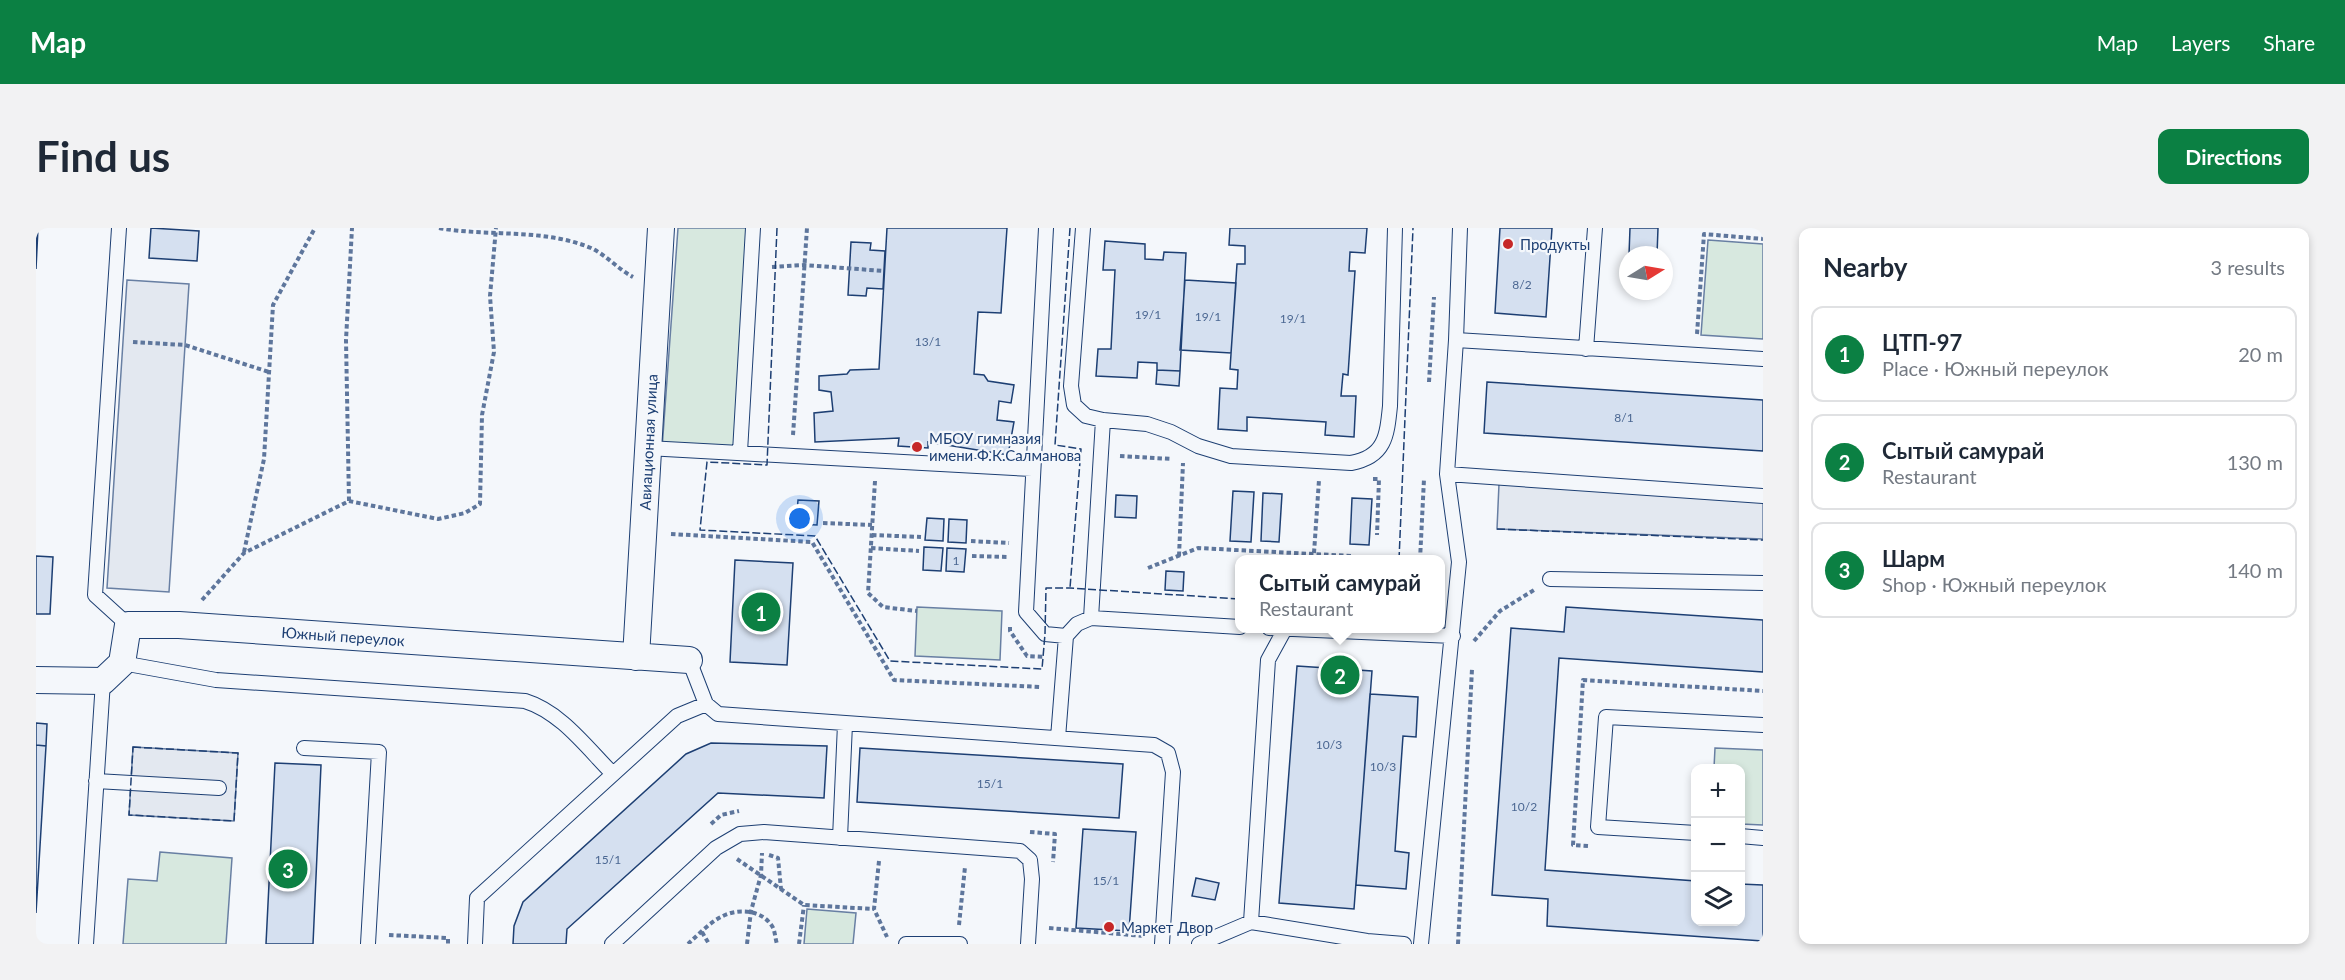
<!DOCTYPE html>
<html lang="en">
<head>
<meta charset="utf-8">
<style>
	body { margin:0; font-family:Lato,sans-serif; background:#f2f2f3; color:#1f2937 }
	.controls { position:absolute; right:18px; bottom:18px; display:grid; overflow:hidden; border-radius:12px; box-shadow:0 3px 9px #0003 }
	.controls button { width:54px; height:54px; display:grid; place-items:center; padding:0; border:0; border-bottom:2px solid #e0e1e3; background:#fff; color:#1f2937; font:30px sans-serif }
	.compass { position:absolute; left:1583px; top:18px; width:54px; height:54px; border-radius:50%; background:#fff; box-shadow:0 3px 9px #0003; rotate:79deg }
	.you { position:absolute; left:764px; top:291px; width:21px; height:21px; margin:-15px; border:4px solid #fff; border-radius:50%; background:#1a73e8; box-shadow:0 0 0 9px #1a73e833 }
	.badge { display:grid; place-items:center; width:39px; height:39px; border-radius:50%; background:#0b8043; color:#fff; font-size:20px; font-weight:700 }
	.pin { position:absolute; translate:-50% -50%; border:3px solid #fff; box-shadow:0 2px 6px #0006 }
	.popup { position:absolute; left:1199px; top:327px; width:210px; height:78px; box-sizing:border-box; display:grid; place-content:center; border-radius:12px; background:#fff; filter:drop-shadow(0 2px 4px #0005); font-size:20px; white-space:nowrap; color:#747a83 }
	.popup b { font-size:22px; color:#1f2937 }
	.popup::after { content:''; position:absolute; left:50%; top:100%; margin-left:-12px; border:12px solid transparent; border-top-color:#fff }
	.list { margin:0; padding:0; list-style:none }
	h2 { display:flex; justify-content:space-between; align-items:center; height:78px; margin:0; padding:0 24px; font-size:26px }
	h2 small { font-size:20px; font-weight:400; color:#747a83 }
	.list li { display:grid; grid-template-columns:39px 1fr auto; gap:18px; align-items:center; box-sizing:border-box; height:96px; margin:0 12px 12px; padding:0 12px; border:2px solid #e0e1e3; border-radius:12px }
	.list b { display:block; font-size:22px; white-space:nowrap }
	.list p { margin:0; font-size:20px; white-space:nowrap; color:#747a83 }
	.list em { font-size:20px; font-style:normal; color:#747a83 }
	.icon { flex:none; width:33px; height:33px; fill:none; stroke:currentColor; stroke-width:2; stroke-linecap:round; stroke-linejoin:round }
	.map { position:relative; flex:none; width:1727px; height:716px; overflow:hidden; border-radius:12px }
	header { display:flex; align-items:center; gap:36px; box-sizing:border-box; height:84px; padding:0 30px; background:#0b8043; color:#fff }
	header strong { font-size:28px }
	nav { display:flex; gap:33px; margin-inline-start:auto; font-size:21px }
	.intro { display:flex; align-items:center; justify-content:space-between; box-sizing:border-box; height:144px; padding:0 36px }
	h1 { margin:0; font-size:42px }
	.button { padding:15px 27px; border-radius:12px; background:#0b8043; color:#fff; font-size:21px; font-weight:700 }
	main { display:flex; gap:36px; padding:0 36px }
	aside { flex:1; background:#fff; border-radius:12px; box-shadow:0 3px 9px #0003 }
	.map>svg:first-child { display:block }
	.green { fill:#d7e8df; stroke:#687fa3; stroke-width:1.5 }
	.parking { fill:#e3e8f0; stroke:#687fa3; stroke-width:1.5 }
	.building { fill:#d5e0f0; stroke:#1d3f73; stroke-width:1.5 }
	.lines { fill:none; stroke-linecap:round; stroke-linejoin:round }
	.lane-casing { stroke:#1d3f73; stroke-width:16 }
	.street-casing { stroke:#1d3f73; stroke-width:28 }
	.path { stroke:#5e769c; stroke-width:4; stroke-dasharray:4.5 3; stroke-linecap:butt }
	.lane { stroke:#f4f7fb; stroke-width:14 }
	.street { stroke:#f4f7fb; stroke-width:26 }
	.fence { stroke:#1d3f73; stroke-width:1.5; stroke-dasharray:8 3; stroke-linecap:butt }
	.poi-dot { fill:#c62828; stroke:#f4f7fb; stroke-width:2 }
	.labels { text-anchor:middle; dominant-baseline:central; stroke-width:4.5; stroke-linejoin:round; paint-order:stroke }
	.number-label { font-size:12px; fill:#4b6792 }
	.poi-label { font-size:15px; fill:#1d3f73; stroke:#f4f7fb; text-anchor:start }
	.street-label { font-size:15px; fill:#1d3f73; stroke:#f4f7fb }
</style>
</head>
<body>
<header>
<strong>Map</strong>
<nav><a>Map</a><a>Layers</a><a>Share</a></nav>
</header>
<div class="intro"><h1>Find us</h1><a class="button">Directions</a></div>
<main>
<div class="map">
<svg width="1727" height="716" viewBox="0 0 1727 716">
	<rect width="100%" height="100%" fill="#f4f7fb"/>
	<path class="green" d="M 642,0 L 717,0 L 704,224 L 626,221 Z
		M 1672,12 L 1727,16 L 1727,111 L 1665,107 Z
		M 881,379 L 966,383 L 964,432 L 879,428 Z
		M 1679,520 L 1727,522 L 1727,597 L 1705,596 L 1704,540 L 1678,540 Z
		M 124,624 L 196,630 L 190,716 L 87,716 L 92,651 L 121,653 Z
		M 771,681 L 820,685 L 817,716 L 768,716 Z"/>
	<path class="parking" d="M 91,52 L 153,56 L 133,364 L 71,360 Z
		M 1463,256 L 1727,273 L 1727,311 L 1461,301 Z
		M 97,519 L 202,525 L 198,593 L 93,587 Z"/>
	<path class="building" d="M 0,0 L 2,0 L 0,41 Z
		M 115,0 L 163,3 L 161,33 L 113,30 Z
		M 851,0 L 971,0 L 965,85 L 942,84 L 938,146 L 948,147 L 952,153 L 978,157 L 975,175 L 963,173 L 961,192 L 978,194 L 972,227 L 892,214 L 892,220 L 862,218 L 863,210 L 779,214 L 778,185 L 797,183 L 795,164 L 783,162 L 783,148 L 811,146 L 814,142 L 843,141 Z
		M 1194,0 L 1331,0 L 1329,25 L 1314,24 L 1313,43 L 1319,43 L 1312,147 L 1307,146 L 1305,168 L 1320,168 L 1318,209 L 1289,207 L 1290,194 L 1211,189 L 1211,203 L 1182,201 L 1184,160 L 1201,161 L 1202,142 L 1194,141 L 1201,36 L 1209,36 L 1209,18 L 1193,17 Z
		M 1464,0 L 1516,0 L 1510,89 L 1459,85 Z
		M 1594,0 L 1622,0 L 1621,27 L 1593,27 Z
		M 1069,13 L 1109,16 L 1109,31 L 1127,32 L 1128,24 L 1150,25 L 1144,143 L 1121,142 L 1121,135 L 1102,134 L 1101,150 L 1060,148 L 1062,121 L 1075,121 L 1079,42 L 1067,42 Z
		M 815,14 L 835,15 L 834,22 L 849,23 L 847,61 L 831,60 L 830,68 L 812,67 Z
		M 1149,52 L 1200,55 L 1195,125 L 1144,122 Z
		M 1121,142 L 1144,143 L 1143,158 L 1120,156 Z
		M 1451,154 L 1727,172 L 1727,223 L 1448,205 Z
		M 1197,263 L 1218,264 L 1215,314 L 1194,313 Z
		M 1227,265 L 1246,266 L 1243,314 L 1225,313 Z
		M 1080,267 L 1101,268 L 1100,290 L 1079,289 Z
		M 1316,270 L 1336,271 L 1333,317 L 1314,316 Z
		M 762,272 L 783,273 L 781,297 L 760,296 Z
		M 891,290 L 908,291 L 907,313 L 889,312 Z
		M 913,291 L 931,292 L 930,315 L 912,314 Z
		M 888,319 L 907,320 L 905,343 L 887,342 Z
		M 911,320 L 930,321 L 928,344 L 910,343 Z
		M 0,328 L 17,329 L 14,386 L 0,386 Z
		M 699,332 L 757,335 L 751,437 L 694,434 Z
		M 1130,343 L 1148,344 L 1147,363 L 1129,362 Z
		M 1530,379 L 1727,392 L 1727,444 L 1523,430 L 1509,642 L 1660,653 L 1660,694 L 1704,694 L 1704,656 L 1727,657 L 1727,713 L 1511,698 L 1512,671 L 1456,667 L 1475,400 L 1528,404 Z
		M 1261,438 L 1336,443 L 1318,681 L 1243,675 Z
		M 1334,466 L 1382,469 L 1380,509 L 1367,508 L 1359,623 L 1373,625 L 1370,661 L 1320,657 Z
		M 0,495 L 11,496 L 10,518 L 0,517 Z
		M 675,515 L 791,518 L 788,570 L 682,565 L 531,701 L 530,716 L 477,716 L 478,698 L 487,674 L 650,526 Z
		M 0,517 L 10,518 L 0,685 Z
		M 824,520 L 1087,536 L 1083,590 L 821,574 Z
		M 239,535 L 285,537 L 277,716 L 230,716 Z
		M 1047,601 L 1100,604 L 1093,703 L 1040,700 Z
		M 1160,650 L 1183,655 L 1179,672 L 1156,668 Z"/>
	<g class="lines">
		<g class="lane-casing">
			<path id="lane" d="M 83,0 L 59,367 L 92,397
				M 1010,0 L 990,384 L 1009,406 L 1030,408
				M 1047,0 L 1035,158 L 1038,177 L 1050,188 L 1067,192 L 1111,196 L 1135,204 L 1162,218 L 1195,228 L 1315,235 C 1349,229 1351,208 1354,178 L 1359,0
				M 1424,0 L 1420,112 L 1727,131
				M 1550,121 L 1559,0
				M 611,220 L 996,241
				M 704,224 L 717,0
				M 1411,246 L 1727,268
				M 1514,351 L 1727,355
				M 1055,390 L 1067,192
				M 1233,400 L 1417,408
				M 1249,401 L 1232,432 L 1215,694 L 1331,713 L 1368,716
				M 653,432 L 670,476 L 682,486 L 1118,517 L 1132,525 L 1137,544 L 1126,716
				M 86,435 L 180,452 L 489,473 C 525,484 551,520 577,546
				M 1022,510 L 1030,408 L 1041,396 L 1055,390 L 1204,399
				M 268,520 L 343,524 L 332,716
				M 60,553 L 183,560
				M 1660,605 L 1562,599 L 1570,489 L 1727,497
				M 1704,608 L 1727,610
				M 804,610 L 809,496
				M 50,716 L 67,453
				M 439,716 L 441,670 L 641,488 L 670,476
				M 576,716 L 680,620 L 704,606 L 728,604 L 984,623 L 994,632 L 996,651 L 992,716
				M 870,716 L 924,716
				M 1163,716 L 1215,694
				M 1385,716 L 1423,334 L 1411,246 L 1420,112"/>
		</g>
		<g class="street-casing">
			<path id="street" d="M 600,429 L 625,0
				M 0,452 L 67,453 L 86,435 L 92,397 L 143,397 L 653,432"/>
		</g>
		<path class="path" d="M 403,0 C 453,9 507,0 555,20 C 570,27 582,41 597,49
			M 736,39 L 768,37 L 848,43
			M 1661,106 L 1668,6 L 1727,11
			M 97,114 L 149,117 L 233,144
			M 1393,154 L 1398,69
			M 757,207 L 771,0
			M 1084,228 L 1136,231
			M 1337,251 L 1343,251 L 1341,307
			M 839,253 L 832,365 L 847,379 L 881,383
			M 313,273 L 310,112 L 316,0
			M 787,295 L 836,297
			M 635,306 L 776,314 L 858,452 L 1005,459
			M 836,307 L 885,309
			M 935,313 L 973,315
			M 835,320 L 883,323
			M 208,324 L 228,231 L 237,77 L 279,0
			M 1278,325 L 1283,252
			M 936,328 L 972,329
			M 1143,328 L 1147,235
			M 1384,332 L 1388,251
			M 1112,340 L 1162,320 L 1315,328
			M 166,372 L 208,325 L 313,273 L 402,291 L 429,285 L 444,276 L 446,187 L 458,124 L 454,68 L 460,0
			M 974,399 L 974,403 L 991,428 L 1009,429
			M 1438,413 L 1464,383 L 1498,362
			M 675,596 L 685,587 L 703,583
			M 994,604 L 1019,606 L 1017,634
			M 1552,618 L 1537,617 L 1547,452 L 1727,463
			M 733,627 L 742,630 L 745,661
			M 701,631 L 768,677 L 838,681
			M 843,633 L 838,681 L 851,709
			M 923,697 L 929,639
			M 1013,700 L 1107,708
			M 666,704 L 673,716
			M 353,707 L 412,710 L 412,716
			M 652,716 C 662,707 673,695 685,689 C 701,680 725,681 736,698 C 739,702 739,710 741,716
			M 711,716 L 715,683 L 725,647 L 726,625
			M 763,716 L 768,677
			M 1422,716 L 1436,441"/>
		<use href="#lane" class="lane"/>
		<use href="#street" class="street"/>
		<path class="fence" d="M 741,0 L 731,237 L 671,234 L 664,302 L 779,308 L 854,433 L 1006,441 L 1009,406 L 1010,360 L 1034,360 L 1204,371
			M 1034,0 L 1019,217 L 1045,221 L 1034,360
			M 1461,301 L 1727,312
			M 1363,332 L 1377,0
			M 97,519 L 202,525 L 198,593 L 93,587 Z"/>
	</g>
	<g class="poi-dot">
		<circle cx="1472" cy="16" r="6"/>
		<circle cx="881" cy="219" r="6"/>
		<circle cx="1073" cy="699" r="6"/>
	</g>
	<g class="labels">
		<g class="number-label">
			<text x="1486" y="56">8/2</text>
			<text x="1112" y="86">19/1</text>
			<text x="1172" y="88">19/1</text>
			<text x="1257" y="90">19/1</text>
			<text x="892" y="113">13/1</text>
			<text x="1588" y="189">8/1</text>
			<text x="920" y="332">1</text>
			<text x="1293" y="516">10/3</text>
			<text x="1347" y="538">10/3</text>
			<text x="954" y="555">15/1</text>
			<text x="1488" y="578">10/2</text>
			<text x="572" y="631">15/1</text>
			<text x="1070" y="652">15/1</text>
		</g>
		<g class="poi-label">
			<text x="1484" y="16">Продукты</text>
			<text x="893" y="210">МБОУ гимназия<tspan x="893" dy="17">имени Ф.К.Салманова</tspan></text>
			<text x="1085" y="699">Маркет Двор</text>
		</g>
		<g class="street-label">
			<text transform="translate(612 214) rotate(-87)">Авиационная улица</text>
			<text transform="translate(307 408) rotate(4)">Южный переулок</text>
		</g>
	</g>
</svg>
<div class="controls">
<button>+</button>
<button>−</button>
<button><svg class="icon" aria-label="layers" viewBox="0 0 24 24"><path d="M12 4l9 5-9 5-9-5zM3 14l9 5 9-5"/></svg></button>
</div>
<svg class="compass" viewBox="-18 -18 36 36"><path d="M0-13l5 13h-10z" fill="#e53935"/><path d="M0 13l5-13h-10z" fill="#747a83"/></svg>
<div class="you"></div>
<div class="pin badge" style="left:725px;top:384px">1</div>
<div class="pin badge" style="left:1304px;top:447px">2</div>
<div class="popup"><b>Сытый самурай</b>Restaurant</div>
<div class="pin badge" style="left:252px;top:641px">3</div>
</div>
<aside>
<h2>Nearby<small>3 results</small></h2>
<ul class="list">
<li><span class="badge">1</span><div><b>ЦТП-97</b><p>Place · Южный переулок</p></div><em>20 m</em></li>
<li><span class="badge">2</span><div><b>Сытый самурай</b><p>Restaurant</p></div><em>130 m</em></li>
<li><span class="badge">3</span><div><b>Шарм</b><p>Shop · Южный переулок</p></div><em>140 m</em></li>
</ul>
</aside>
</main>
</body>
</html>
